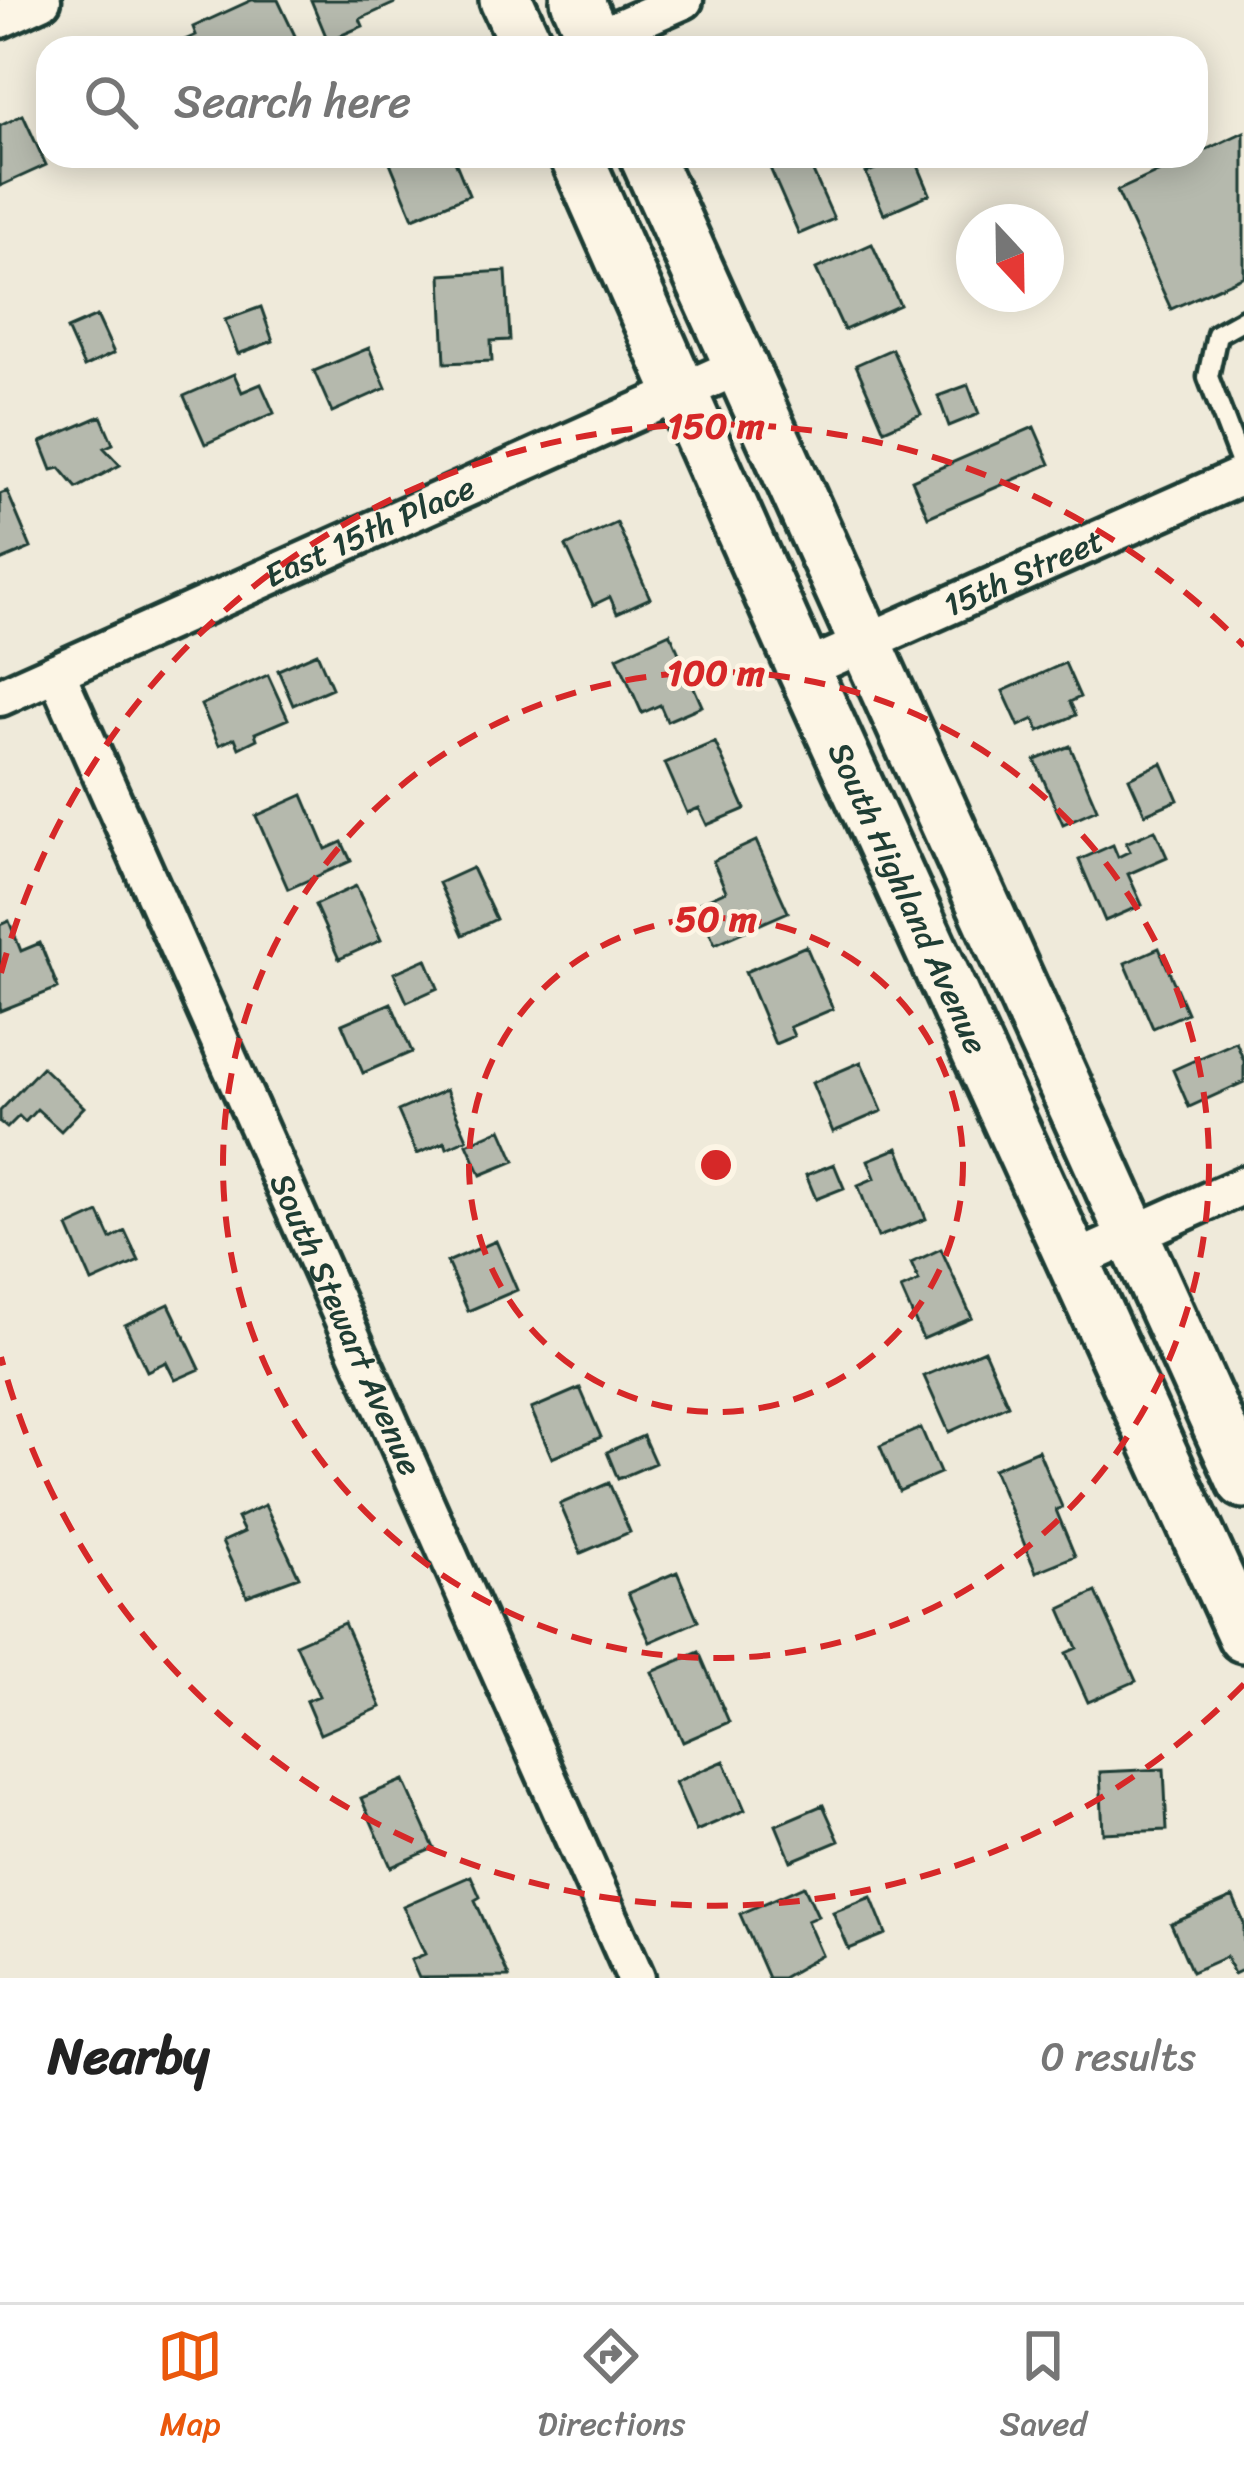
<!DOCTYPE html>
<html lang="en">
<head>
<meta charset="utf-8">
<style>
	body { margin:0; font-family:Sriracha,sans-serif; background:#f2f2f2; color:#222 }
	.compass { position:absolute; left:956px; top:204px; width:108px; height:108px; border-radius:50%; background:#fff; box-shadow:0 6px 30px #0003; rotate:158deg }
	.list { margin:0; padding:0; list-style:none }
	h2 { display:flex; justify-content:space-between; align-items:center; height:156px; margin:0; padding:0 48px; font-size:51px }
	h2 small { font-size:39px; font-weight:400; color:#767676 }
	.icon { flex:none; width:66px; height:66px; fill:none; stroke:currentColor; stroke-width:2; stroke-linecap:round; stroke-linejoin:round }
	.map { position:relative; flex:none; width:1244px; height:1978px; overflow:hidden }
	.search { position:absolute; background:#fff; box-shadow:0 6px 30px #0003; left:36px; right:36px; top:36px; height:132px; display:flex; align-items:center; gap:30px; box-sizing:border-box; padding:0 42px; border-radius:36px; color:#767676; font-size:45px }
	.sheet { height:324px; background:#fff }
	nav { display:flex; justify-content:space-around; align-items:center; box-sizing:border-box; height:168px; border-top:3px solid #e0e0e0; background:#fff; font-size:33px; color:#767676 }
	nav a { display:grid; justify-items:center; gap:6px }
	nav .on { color:#ea580c }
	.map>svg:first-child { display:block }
	.building { fill:#b5b9ad; stroke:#1f3d34; stroke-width:3 }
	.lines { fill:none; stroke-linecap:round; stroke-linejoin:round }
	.lane-casing { stroke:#1f3d34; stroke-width:27 }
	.street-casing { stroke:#1f3d34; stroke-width:45 }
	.secondary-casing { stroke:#1f3d34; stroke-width:60 }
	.lane { stroke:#fcf5e5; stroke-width:18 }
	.street { stroke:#fcf5e5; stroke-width:36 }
	.secondary { stroke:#fcf5e5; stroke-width:51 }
	.ring { fill:none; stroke:#d62828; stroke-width:6; stroke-dasharray:21 15 }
	.labels { text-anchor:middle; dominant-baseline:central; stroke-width:9; stroke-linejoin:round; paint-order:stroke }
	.street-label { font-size:33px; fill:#1f3d34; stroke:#fcf5e5 }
	.centre { fill:#d62828; stroke:#fcf5e5; stroke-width:6 }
	.ring-label { font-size:36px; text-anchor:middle; font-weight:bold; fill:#d62828; stroke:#fcf5e5; stroke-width:9; stroke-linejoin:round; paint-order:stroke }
</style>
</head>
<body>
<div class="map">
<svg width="1244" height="1978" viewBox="0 0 1244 1978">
	<rect width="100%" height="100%" fill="#efeada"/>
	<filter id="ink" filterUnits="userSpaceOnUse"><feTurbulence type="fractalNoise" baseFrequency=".00833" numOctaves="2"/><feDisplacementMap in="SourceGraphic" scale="24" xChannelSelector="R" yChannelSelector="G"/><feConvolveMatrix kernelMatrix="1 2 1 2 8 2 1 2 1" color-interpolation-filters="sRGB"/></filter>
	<g filter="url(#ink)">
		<path class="building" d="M 252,0 L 278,0 L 298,42 L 284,48 L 181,48 L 178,43 L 196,35 L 193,27 Z
			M 311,0 L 394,0 L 395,3 L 360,19 L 363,26 L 328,41 Z
			M 23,115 L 46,165 L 0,186 L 0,126 Z
			M 1244,132 L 1244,276 L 1171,309 L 1117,191 Z
			M 399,156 L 453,156 L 469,195 L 413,218 L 389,160 Z
			M 798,156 L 806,156 L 834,219 L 799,234 L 770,168 Z
			M 905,156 L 914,156 L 930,194 L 884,214 L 866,173 Z
			M 872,244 L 900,305 L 844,330 L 816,269 Z
			M 506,271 L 510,340 L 491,341 L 492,361 L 445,363 L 441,275 Z
			M 261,307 L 273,341 L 238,354 L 225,320 Z
			M 97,316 L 114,353 L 84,367 L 67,329 Z
			M 369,348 L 386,388 L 332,412 L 314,371 Z
			M 892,349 L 921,414 L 884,430 L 856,365 Z
			M 234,374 L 242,392 L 261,384 L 274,413 L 205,444 L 184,396 Z
			M 968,385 L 979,414 L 949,426 L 938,396 Z
			M 101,416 L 113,444 L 104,448 L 120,465 L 77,488 L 60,468 L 52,470 L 41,442 Z
			M 1034,427 L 1050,464 L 928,517 L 912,480 Z
			M 7,491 L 31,548 L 0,561 L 0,494 Z
			M 617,523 L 650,598 L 617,613 L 610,597 L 593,605 L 566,546 Z
			M 670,633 L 702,706 L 667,721 L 660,705 L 642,713 L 617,657 Z
			M 317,653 L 332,688 L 293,705 L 278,670 Z
			M 1065,663 L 1080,697 L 1070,702 L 1076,715 L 1039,731 L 1034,719 L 1019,726 L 1003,691 Z
			M 268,675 L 288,719 L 255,733 L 257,739 L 239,748 L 235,738 L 219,745 L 201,705 Z
			M 715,742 L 745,809 L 707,825 L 699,808 L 687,813 L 665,763 Z
			M 1070,746 L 1097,809 L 1063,824 L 1035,760 Z
			M 1162,763 L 1178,800 L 1145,814 L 1129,778 Z
			M 303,795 L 326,849 L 342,842 L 351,861 L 288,889 L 256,816 Z
			M 1155,830 L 1167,857 L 1128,874 L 1142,905 L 1105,921 L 1079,860 L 1113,845 L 1118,857 L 1130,851 L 1126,843 Z
			M 756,841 L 788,912 L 715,944 L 697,904 L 726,891 L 713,861 Z
			M 472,868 L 496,919 L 463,935 L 439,883 Z
			M 356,886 L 381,940 L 339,959 L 315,905 Z
			M 9,921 L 21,951 L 40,943 L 58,988 L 0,1011 L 0,925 Z
			M 806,946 L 833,1009 L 790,1027 L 794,1036 L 775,1044 L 745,972 Z
			M 1159,948 L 1187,1013 L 1153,1028 L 1125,963 Z
			M 426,959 L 438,988 L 407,1002 L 394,973 Z
			M 391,1003 L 412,1052 L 363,1073 L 342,1024 Z
			M 1236,1042 L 1244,1061 L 1244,1082 L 1189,1107 L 1173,1070 Z
			M 861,1062 L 882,1111 L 833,1132 L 812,1083 Z
			M 42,1067 L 84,1107 L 61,1131 L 37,1109 L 25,1122 L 19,1116 L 7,1128 L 0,1122 L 0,1111 Z
			M 446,1090 L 467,1139 L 447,1148 L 445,1142 L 417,1154 L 398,1111 Z
			M 501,1129 L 515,1161 L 481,1175 L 467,1144 Z
			M 898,1148 L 926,1219 L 878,1237 L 858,1185 L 875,1178 L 868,1160 Z
			M 834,1164 L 844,1188 L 816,1199 L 806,1175 Z
			M 99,1213 L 111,1239 L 125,1231 L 139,1261 L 92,1282 L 68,1227 Z
			M 496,1241 L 517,1290 L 468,1311 L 447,1262 Z
			M 941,1249 L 972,1318 L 923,1339 L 901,1289 L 919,1281 L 911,1263 Z
			M 169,1304 L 200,1369 L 175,1380 L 166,1362 L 147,1371 L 125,1325 Z
			M 984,1350 L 1008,1405 L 949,1432 L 924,1376 Z
			M 580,1388 L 601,1437 L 552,1458 L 531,1409 Z
			M 921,1428 L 940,1473 L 899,1491 L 880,1446 Z
			M 643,1436 L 655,1463 L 618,1479 L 607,1452 Z
			M 1038,1450 L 1062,1507 L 1056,1510 L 1075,1556 L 1036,1572 L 993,1469 Z
			M 609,1483 L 630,1532 L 581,1553 L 560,1504 Z
			M 265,1505 L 299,1577 L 247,1596 L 222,1542 L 244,1532 L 237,1518 Z
			M 677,1572 L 698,1621 L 650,1642 L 628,1593 Z
			M 1096,1592 L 1136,1681 L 1088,1702 L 1066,1653 L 1077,1648 L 1060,1609 Z
			M 344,1623 L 381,1707 L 320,1734 L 306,1701 L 319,1696 L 296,1644 Z
			M 699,1652 L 729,1722 L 683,1742 L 652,1672 Z
			M 724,1761 L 745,1810 L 696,1831 L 675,1782 Z
			M 1164,1769 L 1167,1830 L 1103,1833 L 1100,1772 Z
			M 404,1780 L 434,1848 L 391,1867 L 361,1798 Z
			M 823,1805 L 839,1841 L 791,1861 L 776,1825 Z
			M 471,1876 L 480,1897 L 475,1900 L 509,1977 L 419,1978 L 411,1960 L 425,1954 L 403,1906 Z
			M 804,1886 L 818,1916 L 807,1921 L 822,1955 L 782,1978 L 768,1978 L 740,1914 Z
			M 871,1897 L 886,1934 L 849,1949 L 833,1912 Z
			M 1233,1897 L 1244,1923 L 1244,1969 L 1234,1974 L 1226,1957 L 1192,1972 L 1171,1924 Z"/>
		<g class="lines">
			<g class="lane-casing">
				<path id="lane" d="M 1244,319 L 1217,334 L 1208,377 L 1244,471"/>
			</g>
			<g class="street-casing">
				<g id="street">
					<path d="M 0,19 L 42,0"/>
					<path d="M 574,48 L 684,0"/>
					<path id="s1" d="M 804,670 L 1244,475"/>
					<path id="s2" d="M 56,672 L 636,1978"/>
					<path id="s3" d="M 0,697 L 739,366"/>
					<path d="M 1074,1261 L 1244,1185"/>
				</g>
			</g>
			<g class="secondary-casing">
				<g id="secondary">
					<path d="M 506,0 L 528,48"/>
					<path d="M 577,0 L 598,48"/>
					<path id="s4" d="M 576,156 L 804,670 L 1244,1636"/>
					<path d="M 646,156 L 1244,1482"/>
				</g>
			</g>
			<use href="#lane" class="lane"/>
			<use href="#street" class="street"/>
			<use href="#secondary" class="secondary"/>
		</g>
	</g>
	<g class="ring">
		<circle cx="716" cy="1165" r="247"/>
		<circle cx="716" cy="1165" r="493"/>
		<path d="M1244 1684A740 740 0 0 1 1 1357M1 973A740 740 0 0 1 1244 646"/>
	</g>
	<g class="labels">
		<g class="street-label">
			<text stroke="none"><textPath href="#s3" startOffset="405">East 15th Place</textPath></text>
			<text stroke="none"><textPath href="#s1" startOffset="240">15th Street</textPath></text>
			<text stroke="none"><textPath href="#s4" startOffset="813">South Highland Avenue</textPath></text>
			<text stroke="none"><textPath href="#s2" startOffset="714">South Stewart Avenue</textPath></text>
		</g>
	</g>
	<circle cx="716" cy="1165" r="18" class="centre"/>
	<g class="ring-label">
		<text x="716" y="438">150 m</text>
		<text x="716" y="685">100 m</text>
		<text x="716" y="931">50 m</text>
	</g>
</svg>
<svg class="compass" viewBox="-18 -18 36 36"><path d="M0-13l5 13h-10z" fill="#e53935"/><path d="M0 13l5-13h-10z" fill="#767676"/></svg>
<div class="search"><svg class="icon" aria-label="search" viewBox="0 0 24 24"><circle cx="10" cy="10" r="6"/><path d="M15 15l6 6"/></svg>Search here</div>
</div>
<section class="sheet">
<h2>Nearby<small>0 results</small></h2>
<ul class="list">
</ul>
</section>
<nav>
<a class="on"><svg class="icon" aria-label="map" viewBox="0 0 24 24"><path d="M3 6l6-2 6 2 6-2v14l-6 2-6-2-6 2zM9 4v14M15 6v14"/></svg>Map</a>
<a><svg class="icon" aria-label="directions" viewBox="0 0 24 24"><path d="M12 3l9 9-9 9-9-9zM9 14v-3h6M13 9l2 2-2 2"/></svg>Directions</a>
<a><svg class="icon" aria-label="saved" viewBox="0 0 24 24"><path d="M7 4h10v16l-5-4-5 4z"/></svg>Saved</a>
</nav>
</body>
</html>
